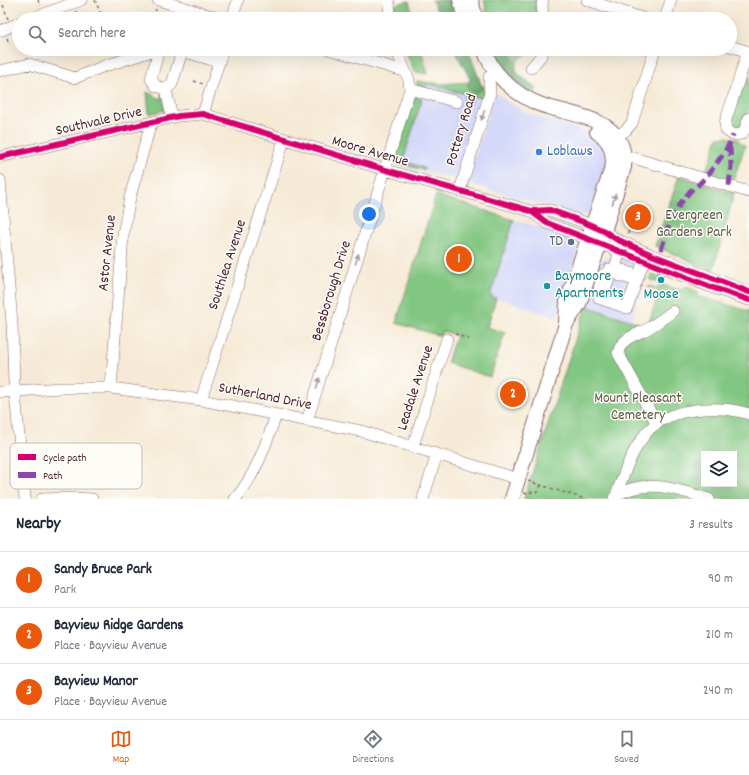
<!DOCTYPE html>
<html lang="en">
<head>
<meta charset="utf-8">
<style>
	body { margin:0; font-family:Dekko,sans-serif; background:#f2f2f3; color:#1f2937 }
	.controls { position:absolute; right:12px; bottom:12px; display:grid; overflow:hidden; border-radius:0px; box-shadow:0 4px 16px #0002 }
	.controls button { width:36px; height:36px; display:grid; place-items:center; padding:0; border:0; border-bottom:1px solid #e0e1e3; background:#fff; color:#1f2937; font:20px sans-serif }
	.you { position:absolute; left:369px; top:214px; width:14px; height:14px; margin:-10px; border:3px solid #fff; border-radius:50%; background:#1a73e8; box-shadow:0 0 0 6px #1a73e833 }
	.badge { display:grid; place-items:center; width:26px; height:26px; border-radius:50%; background:#ea580c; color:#fff; font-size:13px; font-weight:700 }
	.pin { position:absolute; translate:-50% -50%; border:2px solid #fff; box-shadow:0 1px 4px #0006 }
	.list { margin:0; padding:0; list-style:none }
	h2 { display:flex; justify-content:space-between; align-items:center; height:52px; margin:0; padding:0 16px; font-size:17px }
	h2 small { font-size:13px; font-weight:400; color:#747a83 }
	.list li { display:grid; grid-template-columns:26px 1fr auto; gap:12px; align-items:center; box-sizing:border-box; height:56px; padding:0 16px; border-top:1px solid #e0e1e3 }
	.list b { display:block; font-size:15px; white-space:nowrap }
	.list p { margin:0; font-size:13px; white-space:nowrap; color:#747a83 }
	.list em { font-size:13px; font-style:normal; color:#747a83 }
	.icon { flex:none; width:22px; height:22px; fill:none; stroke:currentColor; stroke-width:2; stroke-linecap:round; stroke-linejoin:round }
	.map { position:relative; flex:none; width:749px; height:499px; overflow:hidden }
	.search { position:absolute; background:#fff; box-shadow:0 4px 16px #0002; left:12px; right:12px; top:12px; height:44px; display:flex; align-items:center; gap:10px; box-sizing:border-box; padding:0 14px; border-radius:22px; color:#747a83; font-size:15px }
	.sheet { height:220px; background:#fff }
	nav { display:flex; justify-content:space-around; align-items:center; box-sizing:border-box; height:56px; border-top:1px solid #e0e1e3; background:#fff; font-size:11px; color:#747a83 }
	nav a { display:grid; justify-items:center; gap:2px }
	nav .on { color:#ea580c }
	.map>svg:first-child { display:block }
	.built { fill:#d4d8f9 }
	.green { fill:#81c681; stroke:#667256; fill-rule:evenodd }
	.forest { fill:#68ab6f; stroke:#59654d }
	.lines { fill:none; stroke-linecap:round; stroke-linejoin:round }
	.minor-casing { stroke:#866667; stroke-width:12 }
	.major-casing { stroke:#866667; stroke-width:16 }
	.path { stroke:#866667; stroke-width:1.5; stroke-dasharray:3 3; stroke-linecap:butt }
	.minor { stroke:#fff; stroke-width:11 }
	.major { stroke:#fff; stroke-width:14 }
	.quiet { stroke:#8e44ad; stroke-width:5; stroke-dasharray:10 5; stroke-linecap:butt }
	.cycleway-casing { stroke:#fdfcf7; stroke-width:8 }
	.cycleway { stroke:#d6006c; stroke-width:6 }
	.oneway { fill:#ae9aa0 }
	.shop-dot { fill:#3f7fe0; stroke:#fdfcf7; stroke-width:1.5 }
	.service-dot { fill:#5c6f8a; stroke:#fdfcf7; stroke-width:1.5 }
	.culture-dot { fill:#0f9aa8; stroke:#fdfcf7; stroke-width:1.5 }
	.labels { text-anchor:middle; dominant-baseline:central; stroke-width:3; stroke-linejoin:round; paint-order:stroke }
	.street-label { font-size:15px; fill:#4a1f2b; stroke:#fdfcf7 }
	.shop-label { font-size:15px; fill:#366cbe; stroke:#fdfcf7; text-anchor:start }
	.park-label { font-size:15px; fill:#5d5949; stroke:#fdfcf7 }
	.service-label { font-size:15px; fill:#4e5e75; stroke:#fdfcf7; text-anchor:end }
	.culture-label { font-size:15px; fill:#0d838f; stroke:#fdfcf7; text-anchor:start }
	.key { fill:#fdfcf7; stroke:#c7baba; stroke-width:1 }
	.key-label { font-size:11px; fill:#4a1f2b }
</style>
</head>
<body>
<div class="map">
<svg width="749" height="499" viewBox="0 0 749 499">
	<rect width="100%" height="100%" fill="#fdfcf7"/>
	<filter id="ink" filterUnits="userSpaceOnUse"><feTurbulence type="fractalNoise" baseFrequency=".025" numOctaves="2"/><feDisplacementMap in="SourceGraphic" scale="8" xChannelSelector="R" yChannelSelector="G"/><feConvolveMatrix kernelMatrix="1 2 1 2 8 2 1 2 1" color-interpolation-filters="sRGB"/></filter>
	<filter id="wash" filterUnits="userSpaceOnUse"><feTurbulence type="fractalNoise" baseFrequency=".012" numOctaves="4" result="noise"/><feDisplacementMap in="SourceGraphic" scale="16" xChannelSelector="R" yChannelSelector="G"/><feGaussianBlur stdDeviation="0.9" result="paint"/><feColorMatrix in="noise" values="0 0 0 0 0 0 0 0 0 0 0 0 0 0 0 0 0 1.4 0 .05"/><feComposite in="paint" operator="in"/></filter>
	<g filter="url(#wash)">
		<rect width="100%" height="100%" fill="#f6ead6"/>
		<path class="built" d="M 426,82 L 483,89 L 485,101 L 456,179 L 401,166 L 396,162 L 396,155 L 417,88 L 417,83 Z
			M 495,92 L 510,103 L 529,114 L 595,134 L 599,138 L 608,159 L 589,213 L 581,216 L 474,185 L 468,180 Z
			M 514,220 L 551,230 L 573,238 L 577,245 L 578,250 L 557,317 L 490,296 Z
			M 610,256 L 616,256 L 647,269 L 631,322 L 586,306 L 600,262 L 604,258 Z"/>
		<path class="green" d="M 484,0 L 537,0 L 536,8 L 538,19 L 488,19 Z
			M 409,1 L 414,19 L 397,19 L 395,5 Z
			M 411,49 L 421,49 L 428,74 L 415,72 L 405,51 Z
			M 502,49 L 537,49 C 531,56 521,53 516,64 L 511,56 L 509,50 Z
			M 749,64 L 749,108 L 743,127 L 735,131 L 729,124 Z
			M 417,81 L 442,84 L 470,82 L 484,86 L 484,96 L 482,98 L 472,96 L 470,103 L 464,101 L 465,94 L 427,84 L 425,90 L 417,86 Z
			M 147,92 L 161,99 L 162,93 L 165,110 L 149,114 Z
			M 414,96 L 422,99 L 403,161 L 424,168 L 424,170 L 400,164 L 396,161 L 397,154 Z
			M 718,137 L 727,137 L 737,139 L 745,146 L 732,184 L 704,175 L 711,159 Z
			M 679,176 L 734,193 L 713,271 L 655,246 Z
			M 436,195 L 514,220 L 490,296 L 496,298 L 487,327 L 505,333 L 490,377 L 447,363 L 456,335 L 442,331 L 441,336 L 396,323 Z
			M 654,271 L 665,275 L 662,285 L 681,290 L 685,286 L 699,292 L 698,296 L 749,311 L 749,499 L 524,499 L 586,306 L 648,326 L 659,291 L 646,287 L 650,286 L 658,289 L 660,283 L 650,280 L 649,278 ZM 704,454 L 734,454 L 734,484 L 704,484 Z"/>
		<path class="forest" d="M 432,0 L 453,0 L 459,19 L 441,19 Z
			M 454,49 L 468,49 L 483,89 L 474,93 L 467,87 L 470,79 Z
			M 492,49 L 509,50 L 511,56 L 516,64 L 516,71 L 519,75 L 537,88 L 534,95 L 514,83 L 493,53 Z"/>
	</g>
	<g filter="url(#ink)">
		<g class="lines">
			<g class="minor-casing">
				<path id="minor" d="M 158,0 L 222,19
					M 389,0 L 390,19
					M 587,0 L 645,19
					M 31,19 L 81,0
					M 232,19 L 238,0
					M 543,19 L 542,4 L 543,0
					M 665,19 L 671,0
					M 0,31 L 19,23
					M 730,46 L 749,52
					M 159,49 L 151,79 L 156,86 L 166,89 L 172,84 L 182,51
					M 176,49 L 219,62
					M 328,49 L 404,71
					M 748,51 L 725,123 L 726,130 L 733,135 L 741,134 L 744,131 L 749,118
					M 531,68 L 541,56 L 544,49
					M 0,71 L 29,64 L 75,78 L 102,67 L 158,49
					M 166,89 L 172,118
					M 410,89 L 457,102
					M 203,114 L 223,49
					M 611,141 L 626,130 L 632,123 L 655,49
					M 0,157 L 179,116 L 203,114 L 386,170 L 531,211 L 550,210 L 586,223 L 604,231 L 616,239 L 652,255 L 749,292
					M 617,157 L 634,158 L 749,192
					M 0,180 L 12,323 L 14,383 L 25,499
					M 460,190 L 488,100 L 490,93 L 489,77
					M 531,211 L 547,223 L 711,287 L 749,300
					M 614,271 L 620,251
					M 607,273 L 603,275 L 599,288 L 601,293 L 605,290 L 610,276 L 607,273 L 609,269 L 618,272
					M 634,277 L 633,274 L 623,270 L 618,272 L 620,276 L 631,279 L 634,277 L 637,279
					M 599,298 L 627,308 L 644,260
					M 111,388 L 123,235 L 130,197 L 151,123
					M 0,392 L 62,388 L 111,388 L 201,400 L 361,431 L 518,479
					M 201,400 L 284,140
					M 307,421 L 410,89 L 409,80 L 396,49
					M 657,424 L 618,353 C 621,337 638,335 649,328 C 657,323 665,317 673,311
					M 413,446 L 447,339
					M 616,495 C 624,473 632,450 647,432 C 670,406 719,405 749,414
					M 614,498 C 618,493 625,491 631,489 C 657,481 684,492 709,499
					M 42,499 L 73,498 L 92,499
					M 235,499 C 256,475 266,444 276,415
					M 423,499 L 437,454"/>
			</g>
			<g class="major-casing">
				<path id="major" d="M 460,0 L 466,19
					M 471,0 L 476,19
					M 484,49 C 492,75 515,94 539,104 C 573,117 628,116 624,167 L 604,231 L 579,304 L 566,324 L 512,499
					M 566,323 L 567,301 L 613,165 C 613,150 610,140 597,132"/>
			</g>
			<path class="path" d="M 38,0 L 40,6
				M 95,0 L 103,19
				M 3,5 L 8,19
				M 76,11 L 78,19
				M 154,17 L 156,9
				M 171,19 L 173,13
				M 7,38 L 9,44
				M 194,81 L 203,84
				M 658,228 L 667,230
				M 628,234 L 629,229
				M 455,334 L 469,339
				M 528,481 L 585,499
				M 524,493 C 529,494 531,491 537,492 L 541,486"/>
			<use href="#minor" class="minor"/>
			<use href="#major" class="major"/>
			<path class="quiet" d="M 729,146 L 730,149 L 731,166 L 729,187
				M 661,250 C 668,228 672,213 687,195 C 690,190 694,188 698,185 C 708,176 730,147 733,135"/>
			<g class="cycleway-casing">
				<path id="cycleway" d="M 0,157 L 179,116 L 203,114 L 386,170 L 531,211 L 550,210 L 586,223 L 604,231 L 616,239 L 652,255 L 749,292
					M 531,211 L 547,223 L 711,287 L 749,300"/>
			</g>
			<use href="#cycleway" class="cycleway"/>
		</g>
		<defs><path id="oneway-solid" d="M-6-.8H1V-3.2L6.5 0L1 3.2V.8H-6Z"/></defs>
		<g class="oneway">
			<use href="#oneway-solid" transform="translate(483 115) rotate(109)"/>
			<use href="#oneway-solid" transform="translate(614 199) rotate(-73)"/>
			<use href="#oneway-solid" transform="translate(357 259) rotate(-73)"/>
			<use href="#oneway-solid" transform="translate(318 383) rotate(-73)"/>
		</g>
	</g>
	<circle class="shop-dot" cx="539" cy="152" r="4"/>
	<circle class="service-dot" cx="571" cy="242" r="4"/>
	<g class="culture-dot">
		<circle cx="661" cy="280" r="4"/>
		<circle cx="547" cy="286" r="4"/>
	</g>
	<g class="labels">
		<g class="street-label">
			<text transform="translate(99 122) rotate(-13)">Southvale Drive</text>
			<text transform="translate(462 130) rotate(-73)">Pottery Road</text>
			<text transform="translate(370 152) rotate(16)">Moore Avenue</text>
			<text transform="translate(108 253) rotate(-84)">Astor Avenue</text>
			<text transform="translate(228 265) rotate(-72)">Southlea Avenue</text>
			<text transform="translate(332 291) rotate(-73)">Bessborough Drive</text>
			<text transform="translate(416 388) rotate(-72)">Leadale Avenue</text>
			<text transform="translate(265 397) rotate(11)">Sutherland Drive</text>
		</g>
		<g class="shop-label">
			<text x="547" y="152">Loblaws</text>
		</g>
		<g class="park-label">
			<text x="694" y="216">Evergreen<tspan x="694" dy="17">Gardens Park</tspan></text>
			<text x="638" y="399">Mount Pleasant<tspan x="638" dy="17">Cemetery</tspan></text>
		</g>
		<g class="service-label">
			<text x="563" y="242">TD</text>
		</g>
		<g class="culture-label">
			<text x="555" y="277">Baymoore<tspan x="555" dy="17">Apartments</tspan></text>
			<text x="661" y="295" text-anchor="middle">Moose</text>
		</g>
	</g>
	<rect x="10" y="443" width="132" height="46" rx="6" class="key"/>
	<rect x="18" y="454" width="18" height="6" fill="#d6006c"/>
	<rect x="18" y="472" width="18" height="6" fill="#8e44ad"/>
	<g class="key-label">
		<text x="43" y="461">Cycle path</text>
		<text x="43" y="479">Path</text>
	</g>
</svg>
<div class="controls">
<button><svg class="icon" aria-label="layers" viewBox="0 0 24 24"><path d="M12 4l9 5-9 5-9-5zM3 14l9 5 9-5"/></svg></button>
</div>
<div class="you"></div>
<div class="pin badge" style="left:459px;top:259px">1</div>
<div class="pin badge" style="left:513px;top:394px">2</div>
<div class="pin badge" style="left:638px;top:217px">3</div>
<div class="search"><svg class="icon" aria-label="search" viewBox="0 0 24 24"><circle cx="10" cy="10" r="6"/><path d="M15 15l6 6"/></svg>Search here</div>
</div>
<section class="sheet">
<h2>Nearby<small>3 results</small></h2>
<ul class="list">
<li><span class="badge">1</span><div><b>Sandy Bruce Park</b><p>Park</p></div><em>90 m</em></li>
<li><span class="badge">2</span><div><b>Bayview Ridge Gardens</b><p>Place · Bayview Avenue</p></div><em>210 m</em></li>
<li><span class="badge">3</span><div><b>Bayview Manor</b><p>Place · Bayview Avenue</p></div><em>240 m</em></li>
</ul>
</section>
<nav>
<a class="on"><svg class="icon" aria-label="map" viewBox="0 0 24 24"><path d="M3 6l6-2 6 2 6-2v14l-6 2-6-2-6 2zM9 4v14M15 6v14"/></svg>Map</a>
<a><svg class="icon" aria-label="directions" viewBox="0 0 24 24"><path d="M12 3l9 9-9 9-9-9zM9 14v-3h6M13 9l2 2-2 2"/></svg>Directions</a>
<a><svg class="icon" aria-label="saved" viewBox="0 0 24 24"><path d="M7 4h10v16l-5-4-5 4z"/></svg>Saved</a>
</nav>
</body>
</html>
